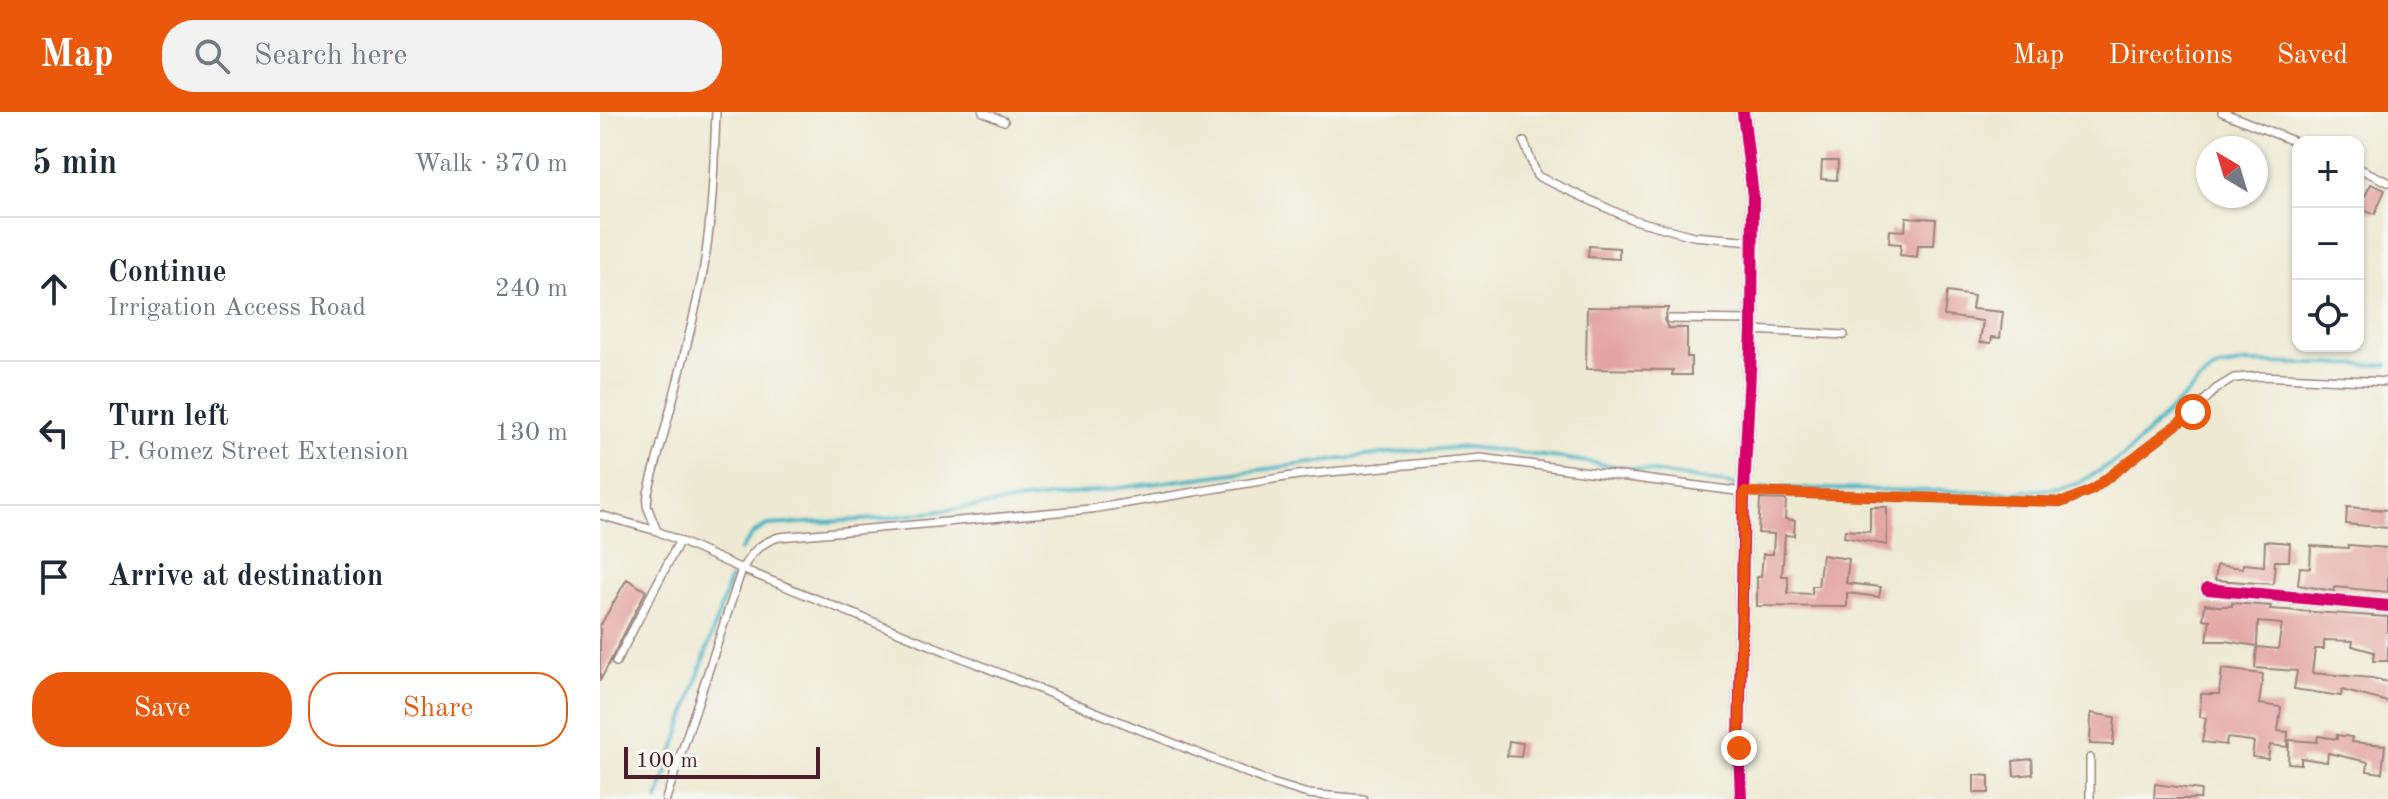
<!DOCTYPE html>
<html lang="en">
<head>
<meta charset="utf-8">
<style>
	body { margin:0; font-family:"Old Standard TT",serif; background:#f2f2f3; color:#1f2937 }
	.controls { position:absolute; right:24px; top:24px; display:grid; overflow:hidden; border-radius:16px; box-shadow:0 2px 6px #0004 }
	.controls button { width:72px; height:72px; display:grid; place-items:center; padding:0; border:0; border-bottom:2px solid #e0e1e3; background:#fff; color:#1f2937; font:40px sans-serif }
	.compass { position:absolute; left:1596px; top:24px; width:72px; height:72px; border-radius:50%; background:#fff; box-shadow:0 2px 6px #0004; rotate:322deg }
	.scale { position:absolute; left:24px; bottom:20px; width:196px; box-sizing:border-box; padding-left:8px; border:4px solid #4a1f2b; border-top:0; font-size:22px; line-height:28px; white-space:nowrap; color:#4a1f2b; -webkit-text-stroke:6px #f6f6f2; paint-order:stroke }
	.stop { position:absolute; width:24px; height:24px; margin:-18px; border:6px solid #ea580c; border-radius:50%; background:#fff }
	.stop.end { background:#ea580c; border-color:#fff; box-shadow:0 2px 8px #0008 }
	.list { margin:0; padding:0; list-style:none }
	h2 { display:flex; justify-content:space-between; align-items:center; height:104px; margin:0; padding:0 32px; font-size:34px }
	h2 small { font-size:26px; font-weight:400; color:#747a83 }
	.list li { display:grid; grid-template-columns:52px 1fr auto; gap:24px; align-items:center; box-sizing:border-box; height:144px; padding:0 32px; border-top:2px solid #e0e1e3 }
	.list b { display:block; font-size:30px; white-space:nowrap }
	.list p { margin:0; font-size:26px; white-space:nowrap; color:#747a83 }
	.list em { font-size:26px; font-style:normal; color:#747a83 }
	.actions { display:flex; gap:16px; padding:24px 32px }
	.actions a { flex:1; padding:18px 0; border:2px solid #ea580c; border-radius:32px; text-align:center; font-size:28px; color:#ea580c }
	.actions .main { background:#ea580c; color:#fff }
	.icon { flex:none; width:44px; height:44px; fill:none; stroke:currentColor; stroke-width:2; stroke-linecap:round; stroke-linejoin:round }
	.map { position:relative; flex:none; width:1788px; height:687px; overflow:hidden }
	header { display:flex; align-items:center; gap:48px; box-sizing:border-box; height:112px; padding:0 40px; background:#ea580c; color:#fff }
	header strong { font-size:38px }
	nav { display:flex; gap:44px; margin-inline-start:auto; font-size:28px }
	.search { width:560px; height:72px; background:#f2f2f3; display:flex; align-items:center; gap:20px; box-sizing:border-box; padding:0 28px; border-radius:32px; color:#747a83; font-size:30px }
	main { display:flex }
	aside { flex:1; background:#fff }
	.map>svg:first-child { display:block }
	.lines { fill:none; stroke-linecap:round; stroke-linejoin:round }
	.stream { stroke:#47b3c3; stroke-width:4 }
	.building { fill:#e3a5a3 }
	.service-casing { stroke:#9c847e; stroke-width:10 }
	.minor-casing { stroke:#9c847e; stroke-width:17 }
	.service { stroke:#fff; stroke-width:7 }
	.minor { stroke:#fff; stroke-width:14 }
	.cycleway-casing { stroke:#f6f6f2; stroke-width:17 }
	.cycleway { stroke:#d6006c; stroke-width:12 }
	.route { stroke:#ea580c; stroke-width:10 }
</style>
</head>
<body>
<header>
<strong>Map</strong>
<div class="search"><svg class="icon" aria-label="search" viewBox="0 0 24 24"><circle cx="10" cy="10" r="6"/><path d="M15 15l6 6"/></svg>Search here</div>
<nav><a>Map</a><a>Directions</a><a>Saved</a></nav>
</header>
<main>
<aside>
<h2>5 min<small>Walk · 370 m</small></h2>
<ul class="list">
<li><svg class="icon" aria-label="ahead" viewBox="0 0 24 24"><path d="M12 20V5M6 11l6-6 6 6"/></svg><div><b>Continue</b><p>Irrigation Access Road</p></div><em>240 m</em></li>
<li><svg class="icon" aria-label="left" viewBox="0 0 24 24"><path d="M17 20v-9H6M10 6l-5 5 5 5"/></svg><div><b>Turn left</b><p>P. Gomez Street Extension</p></div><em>130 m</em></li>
<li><svg class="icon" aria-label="arrive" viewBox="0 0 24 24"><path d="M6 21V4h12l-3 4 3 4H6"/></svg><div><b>Arrive at destination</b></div></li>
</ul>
<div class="actions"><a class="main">Save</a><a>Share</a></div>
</aside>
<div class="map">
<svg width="1788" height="687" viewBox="0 0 1788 687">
	<rect width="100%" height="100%" fill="#f6f6f2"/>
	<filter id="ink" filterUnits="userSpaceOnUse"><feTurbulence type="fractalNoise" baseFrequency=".0125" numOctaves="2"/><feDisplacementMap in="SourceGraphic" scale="16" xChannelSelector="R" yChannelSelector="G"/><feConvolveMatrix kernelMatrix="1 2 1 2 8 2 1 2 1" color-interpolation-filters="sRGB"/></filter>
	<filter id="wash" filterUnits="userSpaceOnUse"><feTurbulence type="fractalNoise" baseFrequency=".006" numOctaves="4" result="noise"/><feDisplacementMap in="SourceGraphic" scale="32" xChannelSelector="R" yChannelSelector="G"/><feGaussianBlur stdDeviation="1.8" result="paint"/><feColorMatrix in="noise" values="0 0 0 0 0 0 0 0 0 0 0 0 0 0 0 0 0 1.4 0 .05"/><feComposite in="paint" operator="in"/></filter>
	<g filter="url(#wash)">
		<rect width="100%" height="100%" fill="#ede9d2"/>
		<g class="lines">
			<path class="stream" d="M 1162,376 L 1415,380 L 1460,376 L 1479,371 L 1523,345 L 1604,265 L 1618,256 L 1646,251 L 1788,253
				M 140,438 L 154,421 L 167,413 L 278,407 L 798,340 L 867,335 L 968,347 L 1137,373
				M 58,687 L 130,467"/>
		</g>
		<g id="blocks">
			<path class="building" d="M 1222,49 L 1238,49 L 1237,68 L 1221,67 Z
				M 1771,72 L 1785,78 L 1775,102 L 1758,95 L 1758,81 L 1765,84 Z
				M 1306,105 L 1336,107 L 1334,133 L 1318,133 L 1317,145 L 1300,143 L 1301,132 L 1289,131 L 1290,118 L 1305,119 Z
				M 989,134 L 1019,136 L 1019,147 L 988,145 Z
				M 1347,180 L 1374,184 L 1372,197 L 1403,200 L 1400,226 L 1392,225 L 1391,231 L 1380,230 L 1383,209 L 1344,204 Z
				M 987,195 L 1068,196 L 1064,208 L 1068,216 L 1087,216 L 1087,245 L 1091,245 L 1091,263 L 1072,263 L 1073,258 L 986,257 Z
				M 1160,387 L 1186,388 L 1185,407 L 1195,408 L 1194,424 L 1185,423 L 1182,464 L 1188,464 L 1188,481 L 1212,482 L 1212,474 L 1218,474 L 1222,443 L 1249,447 L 1246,471 L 1281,475 L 1279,485 L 1247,481 L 1247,495 L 1157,494 L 1157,465 L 1161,465 L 1163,442 L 1173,442 L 1174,422 L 1158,421 Z
				M 1270,395 L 1287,395 L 1287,433 L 1244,425 L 1245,418 L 1270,420 Z
				M 1747,395 L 1788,398 L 1788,416 L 1746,412 Z
				M 1665,429 L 1690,431 L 1689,449 L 1675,449 L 1673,472 L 1615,468 L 1617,453 L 1643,456 L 1643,452 L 1664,454 Z
				M 1748,433 L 1788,436 L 1788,480 L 1735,475 L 1734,479 L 1698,473 L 1700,455 L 1710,456 L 1711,434 L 1748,436 Z
				M 27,467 L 46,479 L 0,569 L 0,514 Z
				M 1632,491 L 1671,494 L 1670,497 L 1788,505 L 1788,549 L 1773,549 L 1774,540 L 1752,534 L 1753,529 L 1724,528 L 1724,537 L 1715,537 L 1712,561 L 1772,566 L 1788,570 L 1788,590 L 1742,578 L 1741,584 L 1694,577 L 1697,559 L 1655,556 L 1657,535 L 1678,537 L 1682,512 L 1658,510 L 1657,534 L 1626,529 L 1607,529 L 1610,508 L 1603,507 L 1605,492 L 1618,494 L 1632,494 Z
				M 1622,557 L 1663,562 L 1659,592 L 1681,595 L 1678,619 L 1688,620 L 1687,635 L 1670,633 L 1668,647 L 1652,645 L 1654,630 L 1651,629 L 1627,626 L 1626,633 L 1602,630 L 1606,606 L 1600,605 L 1601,582 L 1619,582 Z
				M 1491,601 L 1515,605 L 1513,633 L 1490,632 Z
				M 1737,623 L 1752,625 L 1751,630 L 1785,633 L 1782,661 L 1767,659 L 1768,650 L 1728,641 L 1727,650 L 1701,646 L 1701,652 L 1688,651 L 1689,628 L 1717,630 L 1718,624 L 1737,627 Z
				M 909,629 L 923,631 L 921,645 L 907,644 Z
				M 1432,647 L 1433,662 L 1414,664 L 1413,649 Z
				M 1374,663 L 1389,664 L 1389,681 L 1374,681 Z
				M 1555,672 L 1601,678 L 1600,687 L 1554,687 Z"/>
		</g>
	</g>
	<g filter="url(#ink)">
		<use href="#blocks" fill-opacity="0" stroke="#9c847e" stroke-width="2"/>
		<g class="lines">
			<g class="service-casing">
				<path id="service" d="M 383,0 L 404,9
					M 1622,0 L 1698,31
					M 924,30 L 937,64 L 1031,107 L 1093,124 L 1153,129
					M 1758,56 L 1788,70
					M 1070,207 L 1152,208
					M 1152,218 L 1244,223
					M 0,403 L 57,419 L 142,457 L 672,671 L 708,682 L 763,687
					M 57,419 L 47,394 L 48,381 C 67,310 87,239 102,166 C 112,112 114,55 116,0
					M 16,550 L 79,430
					M 1490,646 L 1490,687
					M 66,687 L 142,457 C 152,440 160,431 179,425 L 491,397 L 698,363 L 881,346 L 1144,380 L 1463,390 L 1492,378 L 1593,300 L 1616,277 L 1634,266 L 1661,264 L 1788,270"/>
			</g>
			<g class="minor-casing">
				<path id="minor" d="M 1607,477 L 1788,494
					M 1141,687 L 1139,636 L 1144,380 L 1152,218 L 1153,84 L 1143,0"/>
			</g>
			<use href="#service" class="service"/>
			<use href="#minor" class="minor"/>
			<g class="cycleway-casing">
				<path id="cycleway" d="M 1607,477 L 1788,494
					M 1141,687 L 1139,636 L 1144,380 L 1152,218 L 1153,84 L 1143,0"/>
			</g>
			<use href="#cycleway" class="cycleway"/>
		</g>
	</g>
	<g class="lines" filter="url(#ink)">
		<path class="route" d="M 1139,636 L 1144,380 L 1463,390 L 1492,378 L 1593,300"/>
	</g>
</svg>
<div class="controls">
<button>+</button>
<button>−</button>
<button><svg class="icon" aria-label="locate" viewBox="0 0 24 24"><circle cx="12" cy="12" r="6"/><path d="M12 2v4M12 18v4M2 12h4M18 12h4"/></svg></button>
</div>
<svg class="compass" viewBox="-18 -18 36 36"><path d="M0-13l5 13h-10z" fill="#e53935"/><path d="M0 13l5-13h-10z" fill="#747a83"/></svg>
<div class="scale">100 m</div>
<div class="stop" style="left:1593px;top:300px"></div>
<div class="stop end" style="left:1139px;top:636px"></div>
</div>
</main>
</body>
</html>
